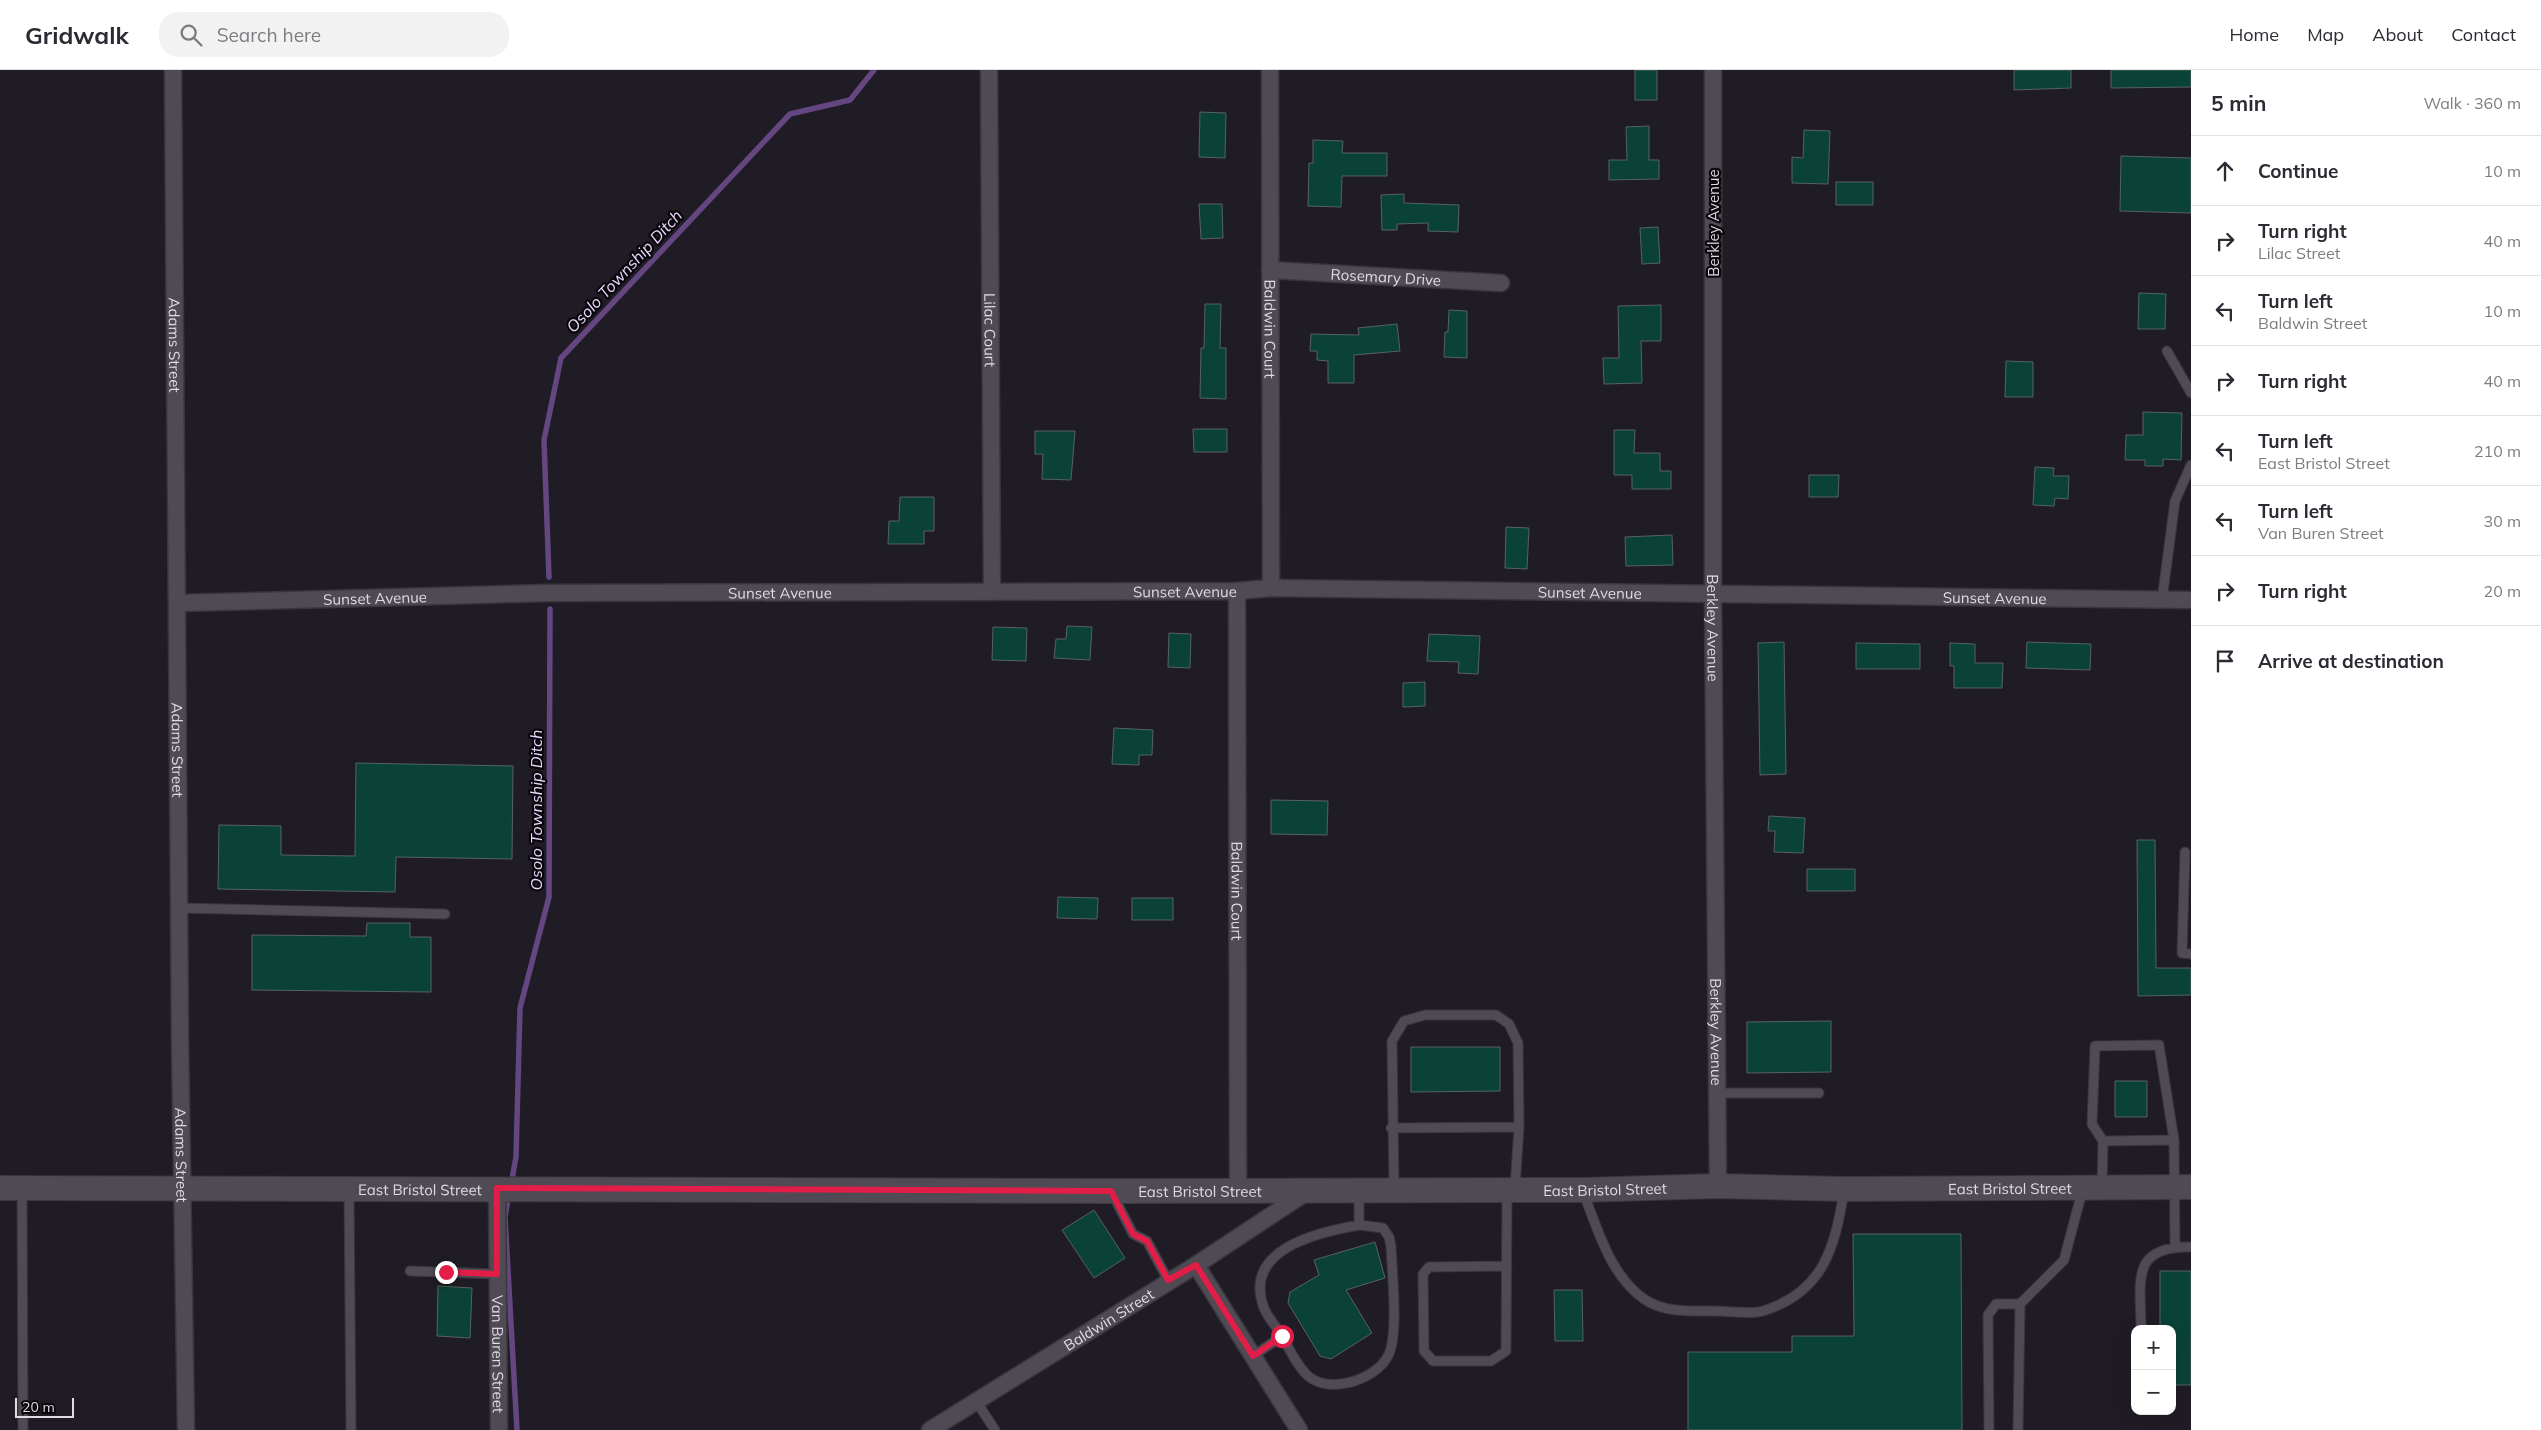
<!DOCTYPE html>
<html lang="en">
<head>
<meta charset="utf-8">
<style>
	body { margin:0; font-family:Mulish,sans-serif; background:#f2f2f3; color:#2b2b33 }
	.controls { position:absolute; right:15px; bottom:15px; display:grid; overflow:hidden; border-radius:10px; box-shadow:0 5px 20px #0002 }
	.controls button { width:45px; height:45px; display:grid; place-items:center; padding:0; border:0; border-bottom:1px solid #e1e1e2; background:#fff; color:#2b2b33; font:25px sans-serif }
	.scale { position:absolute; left:15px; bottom:12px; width:59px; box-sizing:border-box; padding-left:5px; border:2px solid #dfdce2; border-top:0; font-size:14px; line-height:18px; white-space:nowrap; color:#dfdce2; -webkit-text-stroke:4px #09070b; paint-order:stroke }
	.stop { position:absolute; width:15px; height:15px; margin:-11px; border:4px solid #e11d48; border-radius:50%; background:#fff }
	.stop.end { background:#e11d48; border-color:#fff; box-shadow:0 1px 5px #0008 }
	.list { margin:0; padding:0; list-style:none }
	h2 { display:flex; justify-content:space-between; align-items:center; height:65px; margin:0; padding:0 20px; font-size:21px }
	h2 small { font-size:16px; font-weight:400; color:#7c7c81 }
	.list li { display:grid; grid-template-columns:32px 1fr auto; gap:15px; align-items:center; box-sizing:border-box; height:70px; padding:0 20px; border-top:1px solid #e1e1e2 }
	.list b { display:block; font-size:19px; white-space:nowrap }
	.list p { margin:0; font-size:16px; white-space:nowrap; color:#7c7c81 }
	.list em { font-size:16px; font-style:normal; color:#7c7c81 }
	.icon { flex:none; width:28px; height:28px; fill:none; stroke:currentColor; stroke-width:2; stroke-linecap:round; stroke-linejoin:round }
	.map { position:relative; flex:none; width:2191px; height:1360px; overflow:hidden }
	header { display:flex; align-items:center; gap:30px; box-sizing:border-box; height:70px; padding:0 25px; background:#fff; border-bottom:1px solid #e1e1e2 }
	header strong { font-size:24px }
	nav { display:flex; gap:28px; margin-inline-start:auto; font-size:18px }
	.search { width:350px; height:45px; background:#f2f2f3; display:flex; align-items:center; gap:12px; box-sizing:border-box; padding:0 18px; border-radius:20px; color:#7c7c81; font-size:19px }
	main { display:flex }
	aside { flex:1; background:#fff }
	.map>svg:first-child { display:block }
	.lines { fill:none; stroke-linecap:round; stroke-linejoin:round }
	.stream { stroke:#644680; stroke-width:5.5 }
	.building { fill:#0a4237; stroke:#56635f }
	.lane-casing { stroke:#39363d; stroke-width:11 }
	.street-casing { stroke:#39363d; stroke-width:19 }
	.secondary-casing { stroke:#39363d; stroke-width:26 }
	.lane { stroke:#4f4a54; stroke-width:9 }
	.street { stroke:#4f4a54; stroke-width:16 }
	.secondary { stroke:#4f4a54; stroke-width:24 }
	.route { stroke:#e11d48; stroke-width:6 }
	.labels { text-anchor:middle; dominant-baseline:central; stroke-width:4.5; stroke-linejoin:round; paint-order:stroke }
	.street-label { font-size:15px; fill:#dfdce2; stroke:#09070b }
	.water-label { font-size:16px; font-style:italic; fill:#e9d8fc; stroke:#09070b }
</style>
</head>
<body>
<header>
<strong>Gridwalk</strong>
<div class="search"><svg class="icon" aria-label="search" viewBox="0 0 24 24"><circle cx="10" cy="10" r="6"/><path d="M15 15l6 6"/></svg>Search here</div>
<nav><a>Home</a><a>Map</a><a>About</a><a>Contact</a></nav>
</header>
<main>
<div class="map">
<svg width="2191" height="1360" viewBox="0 0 2191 1360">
	<rect width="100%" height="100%" fill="#201c25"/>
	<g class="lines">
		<path class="stream" d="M 549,507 L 544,370 L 561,288 L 790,44 L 850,30 L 874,0
			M 511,1115 L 516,1087 L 520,938 L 549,827 L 550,539
			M 509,1124 L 505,1147 L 517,1360"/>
	</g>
	<path class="building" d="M 1635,0 L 1657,0 L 1657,30 L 1635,30 Z
		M 2014,0 L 2071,0 L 2071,18 L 2014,20 Z
		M 2111,0 L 2191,0 L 2191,17 L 2111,18 Z
		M 1200,42 L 1226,43 L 1225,88 L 1199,87 Z
		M 1649,56 L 1649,90 L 1659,90 L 1659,109 L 1609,110 L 1609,90 L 1627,90 L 1626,57 Z
		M 1804,60 L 1830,61 L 1828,114 L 1792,113 L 1792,87 L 1803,88 Z
		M 1313,70 L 1343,71 L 1342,83 L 1387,83 L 1387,106 L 1342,106 L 1341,137 L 1308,136 L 1309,93 L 1313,93 Z
		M 2121,86 L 2191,88 L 2191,143 L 2120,141 Z
		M 1836,112 L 1873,112 L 1873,135 L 1836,135 Z
		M 1404,124 L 1404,133 L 1459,135 L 1458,162 L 1428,161 L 1428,153 L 1397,154 L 1397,160 L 1382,160 L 1381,125 Z
		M 1199,134 L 1222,134 L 1223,168 L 1201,169 Z
		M 1658,157 L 1660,193 L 1642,194 L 1640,158 Z
		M 2139,223 L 2166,224 L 2165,259 L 2138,259 Z
		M 1205,234 L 1221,234 L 1220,278 L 1226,278 L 1226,329 L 1200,328 L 1201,278 L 1204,278 Z
		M 1661,235 L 1661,271 L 1641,271 L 1642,313 L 1604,314 L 1603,288 L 1619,288 L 1618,236 Z
		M 1449,240 L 1467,241 L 1467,288 L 1444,287 L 1445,262 L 1448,262 Z
		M 1397,254 L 1400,281 L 1354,285 L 1354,313 L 1328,313 L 1328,291 L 1317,290 L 1317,281 L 1310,281 L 1311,264 L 1359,265 L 1358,258 Z
		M 2006,291 L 2033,292 L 2033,327 L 2005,327 Z
		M 2143,342 L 2182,343 L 2181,390 L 2163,389 L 2163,396 L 2145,396 L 2145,390 L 2125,390 L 2126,365 L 2143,365 Z
		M 1193,359 L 1227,359 L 1227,382 L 1194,382 Z
		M 1614,360 L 1635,360 L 1634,383 L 1660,383 L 1660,401 L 1671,401 L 1671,419 L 1632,419 L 1632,405 L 1614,405 Z
		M 1035,361 L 1075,361 L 1071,410 L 1042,409 L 1043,384 L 1035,384 Z
		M 2035,397 L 2054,398 L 2053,406 L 2069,406 L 2068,429 L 2055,428 L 2054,436 L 2033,435 Z
		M 1809,405 L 1839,405 L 1838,427 L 1809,427 Z
		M 900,427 L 934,427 L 934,461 L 924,461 L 924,474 L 888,474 L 889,451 L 899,451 Z
		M 1506,457 L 1529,458 L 1527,499 L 1505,498 Z
		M 1672,465 L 1673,495 L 1626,496 L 1625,467 Z
		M 1067,556 L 1092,557 L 1090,590 L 1054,588 L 1056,569 L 1066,569 Z
		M 993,557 L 1027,558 L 1026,591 L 992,590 Z
		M 1169,563 L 1191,564 L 1190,598 L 1168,597 Z
		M 1429,564 L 1480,566 L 1478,604 L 1458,603 L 1459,592 L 1427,591 Z
		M 1784,572 L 1786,704 L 1760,705 L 1758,573 Z
		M 2027,572 L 2091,574 L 2090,600 L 2026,598 Z
		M 1856,573 L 1920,574 L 1920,599 L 1856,599 Z
		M 1950,573 L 1975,574 L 1975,593 L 2003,593 L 2002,618 L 1954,618 L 1954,596 L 1950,596 Z
		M 1425,612 L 1425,636 L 1403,637 L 1403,613 Z
		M 1114,658 L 1153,660 L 1152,685 L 1139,685 L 1139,695 L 1112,694 Z
		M 356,693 L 513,696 L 512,789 L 396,787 L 395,822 L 218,819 L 219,755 L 281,756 L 281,785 L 355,786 Z
		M 1271,730 L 1328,731 L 1327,765 L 1271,764 Z
		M 1769,746 L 1805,748 L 1803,783 L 1774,782 L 1775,761 L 1768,761 Z
		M 2137,770 L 2155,770 L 2156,898 L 2191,898 L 2191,925 L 2138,926 Z
		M 1807,799 L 1855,799 L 1855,821 L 1807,821 Z
		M 1058,827 L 1098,828 L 1097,849 L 1057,848 Z
		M 1132,828 L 1173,828 L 1173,850 L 1132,850 Z
		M 367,853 L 410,853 L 410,867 L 431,867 L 431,922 L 252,920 L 252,865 L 366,866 Z
		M 1831,951 L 1831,1002 L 1747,1003 L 1747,952 Z
		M 1411,977 L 1500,977 L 1500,1021 L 1411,1022 Z
		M 2115,1011 L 2147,1011 L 2147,1047 L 2115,1047 Z
		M 1094,1140 L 1125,1188 L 1094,1208 L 1062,1160 Z
		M 1853,1164 L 1961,1164 L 1962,1360 L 1688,1360 L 1688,1282 L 1792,1282 L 1792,1266 L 1854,1266 Z
		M 1375,1172 L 1385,1208 L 1346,1220 L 1372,1263 L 1331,1289 L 1320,1286 L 1288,1233 L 1290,1222 L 1319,1205 L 1314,1190 Z
		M 2160,1201 L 2191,1201 L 2191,1315 L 2172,1315 L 2172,1259 L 2160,1259 Z
		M 438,1216 L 472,1218 L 470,1268 L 437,1266 Z
		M 1554,1220 L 1582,1220 L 1583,1271 L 1555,1271 Z"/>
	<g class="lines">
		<g class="lane-casing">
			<path id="lane" d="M 2167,281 L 2191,323
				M 2162,530 L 2175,431 L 2191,395
				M 2185,782 L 2182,883 L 2191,884
				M 180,838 L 445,844
				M 1717,1023 L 1819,1023
				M 1391,1058 L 1519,1057
				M 2103,1071 L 2174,1070
				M 2102,1117 L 2103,1071 L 2092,1054 L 2095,976 L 2159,975 L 2174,1070 L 2175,1176
				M 22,1118 L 23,1360
				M 1394,1119 L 1392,971 L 1404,951 L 1425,945 L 1496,945 L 1509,954 L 1518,973 L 1519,1057 L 1515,1118
				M 349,1120 L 351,1360
				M 1583,1122 C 1598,1160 1610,1205 1644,1229 C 1664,1243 1691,1241 1714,1241 C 1729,1241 1750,1245 1763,1241 C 1824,1222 1835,1177 1844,1121
				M 1112,1123 L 1133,1164 L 1147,1171 L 1168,1210
				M 1359,1155 L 1359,1120
				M 1360,1155 L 1383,1158 L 1389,1167 L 1391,1176 C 1392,1202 1399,1266 1388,1286 C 1375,1311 1325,1326 1305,1303 C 1294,1291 1287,1274 1279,1261 C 1274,1254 1267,1246 1264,1238 C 1242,1179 1318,1162 1360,1155 Z
				M 1507,1196 L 1429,1197 L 1423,1204 L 1424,1281 L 1433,1291 L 1491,1291 L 1506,1281 L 1507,1122
				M 410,1201 L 497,1204
				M 2141,1259 C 2141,1212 2129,1176 2191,1177
				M 1253,1286 L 1282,1266
				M 976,1331 L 995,1360
				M 1989,1360 L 1988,1245 L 1996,1234 L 2020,1234
				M 2018,1360 L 2020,1234 L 2064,1190 L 2083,1118"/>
		</g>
		<g class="street-casing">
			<g id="street">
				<path id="s1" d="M 173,0 L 180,971 L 186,1360"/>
				<path id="s2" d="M 989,0 L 992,520"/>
				<path id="s3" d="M 1270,0 L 1271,518"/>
				<path id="s4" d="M 1713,0 L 1713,526 L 1718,1116"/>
				<path id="s5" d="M 1270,200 L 1501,213"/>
				<path id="s6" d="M 1237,521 L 1238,1120"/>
				<path id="s7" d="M 179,533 L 547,523 L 1237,521 L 1271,518 L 2191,530"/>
				<path id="s8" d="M 497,1118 L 499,1360"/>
				<path d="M 1196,1195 L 1299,1360"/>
				<path id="s9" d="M 930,1360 L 1196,1195 L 1308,1121"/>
			</g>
		</g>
		<g class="secondary-casing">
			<g id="secondary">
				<path id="s10" d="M 0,1118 L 1111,1121 L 1582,1120 L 1718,1116 L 1844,1119 L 2191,1117"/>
			</g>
		</g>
		<use href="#lane" class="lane"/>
		<use href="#street" class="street"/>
		<use href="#secondary" class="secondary"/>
	</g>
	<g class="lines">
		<path class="route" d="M 446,1202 L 497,1204 L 497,1118 L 1111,1121 L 1133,1164 L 1147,1171 L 1168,1210 L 1196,1195 L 1253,1286 L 1282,1266"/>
	</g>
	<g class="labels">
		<g class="street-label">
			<text transform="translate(1713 153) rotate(-90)">Berkley Avenue</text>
			<text stroke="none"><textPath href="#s5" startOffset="116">Rosemary Drive</textPath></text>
			<text stroke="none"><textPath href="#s3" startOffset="259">Baldwin Court</textPath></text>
			<text stroke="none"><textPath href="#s2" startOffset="260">Lilac Court</textPath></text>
			<text stroke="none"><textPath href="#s1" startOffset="275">Adams Street</textPath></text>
			<text stroke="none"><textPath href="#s7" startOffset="1006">Sunset Avenue</textPath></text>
			<text stroke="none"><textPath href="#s7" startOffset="601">Sunset Avenue</textPath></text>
			<text stroke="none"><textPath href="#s7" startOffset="1411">Sunset Avenue</textPath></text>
			<text stroke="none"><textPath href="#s7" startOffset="196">Sunset Avenue</textPath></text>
			<text stroke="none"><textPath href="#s7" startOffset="1816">Sunset Avenue</textPath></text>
			<text stroke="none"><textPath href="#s4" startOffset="558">Berkley Avenue</textPath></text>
			<text stroke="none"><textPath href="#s1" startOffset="680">Adams Street</textPath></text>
			<text stroke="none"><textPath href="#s6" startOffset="300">Baldwin Court</textPath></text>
			<text stroke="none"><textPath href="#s4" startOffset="962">Berkley Avenue</textPath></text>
			<text stroke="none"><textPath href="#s1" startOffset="1085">Adams Street</textPath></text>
			<text stroke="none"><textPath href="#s10" startOffset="420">East Bristol Street</textPath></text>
			<text stroke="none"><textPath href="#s10" startOffset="1605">East Bristol Street</textPath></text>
			<text stroke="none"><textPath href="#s10" startOffset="2010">East Bristol Street</textPath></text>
			<text stroke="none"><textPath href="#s10" startOffset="1200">East Bristol Street</textPath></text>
			<text stroke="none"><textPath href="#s9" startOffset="210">Baldwin Street</textPath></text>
			<text stroke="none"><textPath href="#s8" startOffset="166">Van Buren Street</textPath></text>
		</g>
		<g class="water-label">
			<text transform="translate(624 201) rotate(-47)">Osolo Township Ditch</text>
			<text transform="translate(536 740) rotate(-90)">Osolo Township Ditch</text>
		</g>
	</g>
</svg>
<div class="controls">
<button>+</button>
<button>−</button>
</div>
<div class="scale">20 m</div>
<div class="stop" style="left:1282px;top:1266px"></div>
<div class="stop end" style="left:446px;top:1202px"></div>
</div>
<aside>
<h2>5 min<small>Walk · 360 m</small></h2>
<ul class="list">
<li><svg class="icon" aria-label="ahead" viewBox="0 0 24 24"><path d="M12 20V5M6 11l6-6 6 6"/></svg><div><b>Continue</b></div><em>10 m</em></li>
<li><svg class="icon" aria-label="right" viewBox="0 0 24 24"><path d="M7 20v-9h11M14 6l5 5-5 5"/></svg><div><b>Turn right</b><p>Lilac Street</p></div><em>40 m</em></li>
<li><svg class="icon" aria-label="left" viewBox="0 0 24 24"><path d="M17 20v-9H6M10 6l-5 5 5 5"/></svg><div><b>Turn left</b><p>Baldwin Street</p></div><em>10 m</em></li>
<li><svg class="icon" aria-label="right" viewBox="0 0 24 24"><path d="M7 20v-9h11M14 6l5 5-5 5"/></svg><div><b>Turn right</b></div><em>40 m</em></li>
<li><svg class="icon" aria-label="left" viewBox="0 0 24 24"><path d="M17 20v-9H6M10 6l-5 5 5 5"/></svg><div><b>Turn left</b><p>East Bristol Street</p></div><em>210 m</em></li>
<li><svg class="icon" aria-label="left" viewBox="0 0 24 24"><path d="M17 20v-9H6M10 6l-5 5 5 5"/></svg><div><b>Turn left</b><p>Van Buren Street</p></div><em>30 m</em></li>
<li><svg class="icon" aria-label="right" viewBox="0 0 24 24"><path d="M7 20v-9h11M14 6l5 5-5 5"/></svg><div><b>Turn right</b></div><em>20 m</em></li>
<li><svg class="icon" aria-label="arrive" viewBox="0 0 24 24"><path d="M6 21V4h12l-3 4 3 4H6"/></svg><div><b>Arrive at destination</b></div></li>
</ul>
</aside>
</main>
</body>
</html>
